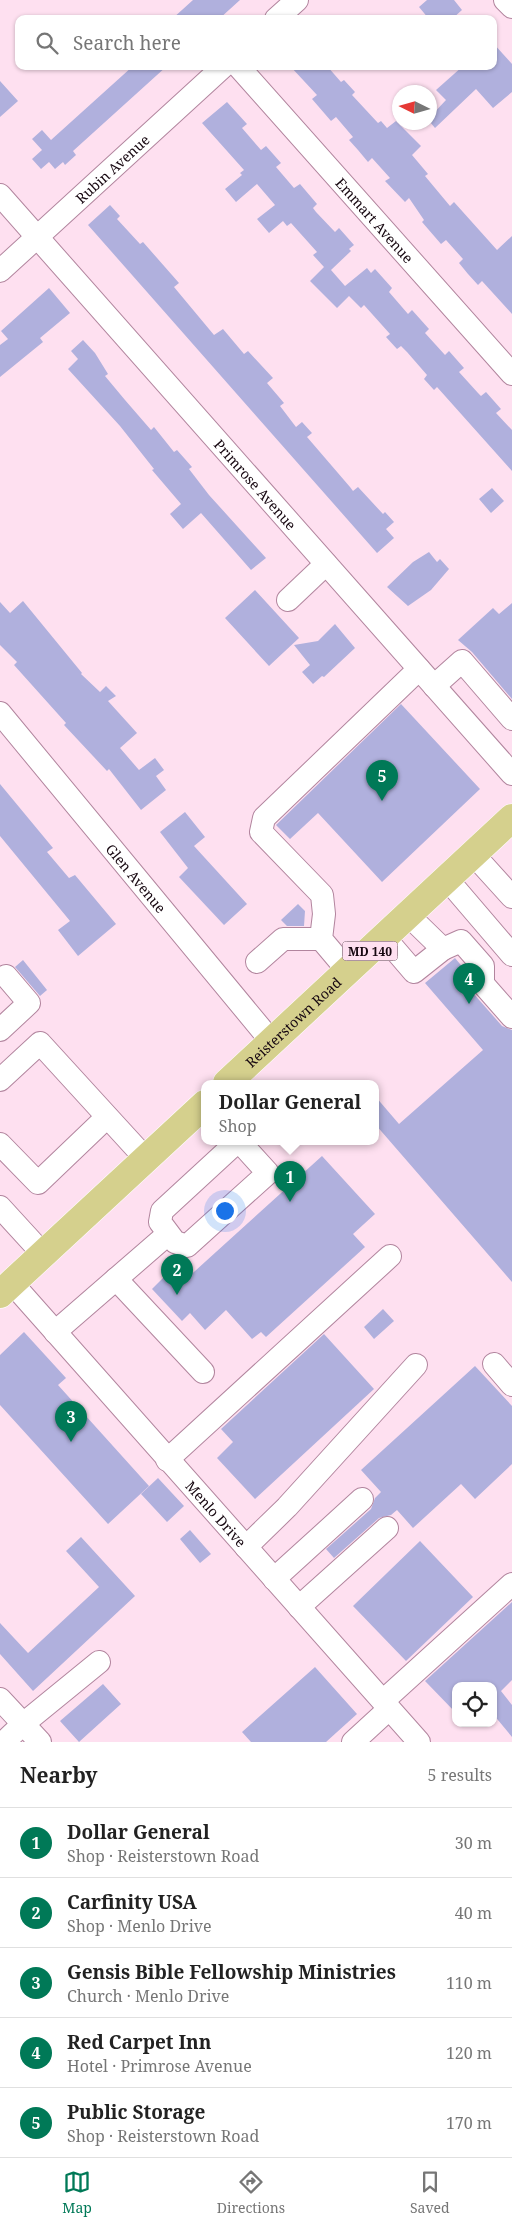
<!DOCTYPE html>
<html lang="en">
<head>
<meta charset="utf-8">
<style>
	body { margin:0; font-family:"Noto Serif",serif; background:#f6f6f6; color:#222 }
	.controls { position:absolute; right:15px; bottom:15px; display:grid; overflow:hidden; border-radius:10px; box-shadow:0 1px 4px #0004 }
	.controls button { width:45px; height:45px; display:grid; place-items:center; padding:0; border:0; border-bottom:1px solid #e0e0e0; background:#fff; color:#222; font:25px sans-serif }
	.compass { position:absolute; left:392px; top:85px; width:45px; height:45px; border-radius:50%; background:#fff; box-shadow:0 1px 4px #0004; rotate:275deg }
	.you { position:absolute; left:224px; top:1210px; width:18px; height:18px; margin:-12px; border:4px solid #fff; border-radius:50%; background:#1a73e8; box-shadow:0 0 0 8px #1a73e833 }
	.badge { display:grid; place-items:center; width:32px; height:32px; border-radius:50%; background:#007957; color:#fff; font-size:16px; font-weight:700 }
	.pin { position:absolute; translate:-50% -41px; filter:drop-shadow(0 1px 2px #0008) }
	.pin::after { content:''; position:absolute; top:26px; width:18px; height:15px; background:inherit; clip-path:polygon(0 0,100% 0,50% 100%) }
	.popup { position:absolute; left:201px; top:1080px; width:178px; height:65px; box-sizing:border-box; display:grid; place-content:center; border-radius:10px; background:#fff; filter:drop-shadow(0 1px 4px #0005); font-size:16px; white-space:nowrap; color:#767676 }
	.popup b { font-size:19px; color:#222 }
	.popup::after { content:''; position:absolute; left:50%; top:100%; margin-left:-10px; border:10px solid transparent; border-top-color:#fff }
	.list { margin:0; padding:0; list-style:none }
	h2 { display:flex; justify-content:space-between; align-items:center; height:65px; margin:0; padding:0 20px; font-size:21px }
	h2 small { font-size:16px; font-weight:400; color:#767676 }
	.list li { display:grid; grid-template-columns:32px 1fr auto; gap:15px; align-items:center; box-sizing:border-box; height:70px; padding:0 20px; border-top:1px solid #e0e0e0 }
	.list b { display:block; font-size:19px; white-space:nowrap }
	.list p { margin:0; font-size:16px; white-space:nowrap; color:#767676 }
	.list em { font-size:16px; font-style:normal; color:#767676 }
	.icon { flex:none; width:28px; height:28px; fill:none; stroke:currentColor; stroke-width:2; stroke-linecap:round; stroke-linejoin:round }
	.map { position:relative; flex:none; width:512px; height:1742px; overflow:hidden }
	.search { position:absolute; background:#fff; box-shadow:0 1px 4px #0004; left:15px; right:15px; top:15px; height:55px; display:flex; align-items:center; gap:12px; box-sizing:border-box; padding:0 18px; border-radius:10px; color:#767676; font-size:19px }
	.sheet { height:415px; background:#fff }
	nav { display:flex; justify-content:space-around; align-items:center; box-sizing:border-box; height:70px; border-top:1px solid #e0e0e0; background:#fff; font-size:14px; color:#767676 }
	nav a { display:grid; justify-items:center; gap:2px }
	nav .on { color:#007957 }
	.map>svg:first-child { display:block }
	.building { fill:#b0b0dd }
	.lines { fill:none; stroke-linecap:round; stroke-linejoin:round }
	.minor-casing { stroke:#b2859e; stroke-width:24 }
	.major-casing { stroke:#fff; stroke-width:29 }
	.minor { stroke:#fff; stroke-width:22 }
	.major { stroke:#d5d08d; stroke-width:28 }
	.labels { text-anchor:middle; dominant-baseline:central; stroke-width:4; stroke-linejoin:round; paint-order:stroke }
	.shield { fill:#fee0f0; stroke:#5c4853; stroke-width:1 }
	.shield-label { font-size:12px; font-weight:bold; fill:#160710 }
	.street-label { font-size:14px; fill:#160710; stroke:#fee0f0 }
</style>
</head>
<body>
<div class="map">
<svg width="512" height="1742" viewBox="0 0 512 1742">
	<rect width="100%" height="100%" fill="#fee0f0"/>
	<path class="building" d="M 193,0 L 240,0 L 219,19 L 172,19 Z
		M 427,0 L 454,0 L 462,10 L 452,19 L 429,19 L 419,7 Z
		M 493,43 L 512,64 L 512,92 L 493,108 L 476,89 L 435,128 L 430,122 L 430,117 L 446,100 L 436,90 L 463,66 L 493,66 Z
		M 133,66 L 167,66 L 73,151 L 76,155 L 65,165 L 63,162 L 55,169 L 49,162 L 41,169 L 32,159 L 42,150 L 32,139 L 42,130 L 51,140 Z
		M 290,66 L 327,66 L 341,82 L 344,80 L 355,92 L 352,95 L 378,123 L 381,121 L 387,128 L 396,121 L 421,146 L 412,155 L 428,174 L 425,176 L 450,206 L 454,202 L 497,250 L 512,236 L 512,314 L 482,281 L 478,285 L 468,274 L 459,263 L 463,259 L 446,240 L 441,244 L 422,222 L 424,220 L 409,198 L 405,202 L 385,181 L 390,178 L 372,158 L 368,162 L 358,150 L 349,140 L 353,137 L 336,117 L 331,121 L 312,99 L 317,95 Z
		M 0,81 L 18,101 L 0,117 Z
		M 227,102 L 247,124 L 242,128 L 261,150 L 266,146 L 281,163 L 276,167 L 294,188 L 300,184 L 317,204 L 313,208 L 316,212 L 335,232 L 339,228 L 354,245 L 349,249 L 351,251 L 331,270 L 345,286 L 367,268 L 371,273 L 375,269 L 392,288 L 389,292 L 408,314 L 412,310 L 429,329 L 425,333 L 445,355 L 449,351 L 464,368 L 459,372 L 478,393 L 481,396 L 486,392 L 501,409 L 496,413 L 512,430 L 512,471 L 437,387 L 434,390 L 424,379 L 427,375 L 407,352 L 401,346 L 397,349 L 386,337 L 390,334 L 364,305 L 361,308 L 349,296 L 337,308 L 310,281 L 324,267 L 313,255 L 317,252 L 291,223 L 287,226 L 283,221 L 269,233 L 257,219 L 275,205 L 257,184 L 236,202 L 225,189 L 242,175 L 240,173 L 244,170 L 202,123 Z
		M 110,205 L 120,216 L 117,219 L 140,244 L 143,242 L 179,283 L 174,287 L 214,335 L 223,329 L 244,354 L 248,351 L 273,378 L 267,383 L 284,403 L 280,406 L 296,427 L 302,422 L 312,433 L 307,437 L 350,487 L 353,491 L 358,487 L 383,514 L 385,512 L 394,522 L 386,529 L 394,538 L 377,553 L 88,225 Z
		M 49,288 L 70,313 L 40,338 L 43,342 L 0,377 L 0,345 L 8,339 L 1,331 Z
		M 83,340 L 95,353 L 108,374 L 105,376 L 125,400 L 151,430 L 154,427 L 174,452 L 177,450 L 192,467 L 189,469 L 209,495 L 266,558 L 251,570 L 201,513 L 183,529 L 170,514 L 181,504 L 152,470 L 154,469 L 120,426 L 68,369 L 78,359 L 71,351 Z
		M 492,488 L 504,501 L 491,513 L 479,499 Z
		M 429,552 L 437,562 L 440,559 L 449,569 L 431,590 L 408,606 L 387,587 L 413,562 Z
		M 255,590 L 299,638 L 269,666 L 225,618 Z
		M 23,601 L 82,673 L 81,674 L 100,692 L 106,686 L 116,696 L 108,701 L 137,733 L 120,748 L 139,770 L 155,758 L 164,770 L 156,776 L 166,790 L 141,810 L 109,769 L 107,771 L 64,725 L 66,723 L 14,665 L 17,662 L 0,645 L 0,602 L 10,613 Z
		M 512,603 L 512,699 L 472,652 L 458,640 L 493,608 L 499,614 Z
		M 335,624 L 355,648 L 324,677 L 322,676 L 313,684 L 302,672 L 310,665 L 294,645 L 318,641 Z
		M 401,704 L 480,789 L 382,882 L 318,813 L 290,839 L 276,825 Z
		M 0,784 L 53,848 L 47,852 L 69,878 L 75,875 L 116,924 L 78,956 L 58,930 L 70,921 L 0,836 Z
		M 185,812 L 205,837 L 194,846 L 247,904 L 224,925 L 179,877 L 188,868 L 160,832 Z
		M 298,904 L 305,911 L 304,926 L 287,926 L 281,920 Z
		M 455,958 L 470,976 L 473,993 L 502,1026 L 512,1030 L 512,1282 L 375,1124 L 375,1096 L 399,1124 L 483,1050 L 425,983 Z
		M 23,960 L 47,990 L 40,996 L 15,967 Z
		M 322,1156 L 375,1214 L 353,1234 L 365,1247 L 266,1337 L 261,1332 L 252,1339 L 226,1310 L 205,1330 L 190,1313 L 182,1321 L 152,1289 L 172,1269 L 184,1281 Z
		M 383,1309 L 394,1321 L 374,1339 L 364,1327 Z
		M 24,1332 L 66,1378 L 58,1385 L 149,1486 L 108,1524 L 0,1405 L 0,1355 Z
		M 324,1334 L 374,1389 L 255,1499 L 217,1458 L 233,1442 L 221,1429 Z
		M 475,1366 L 512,1406 L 512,1464 L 475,1499 L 461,1484 L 413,1528 L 397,1510 L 391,1515 L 379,1518 L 334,1558 L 326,1549 L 371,1509 L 375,1498 L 381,1492 L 361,1470 Z
		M 158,1478 L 184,1506 L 167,1522 L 141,1494 Z
		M 190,1530 L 211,1554 L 200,1563 L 180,1539 Z
		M 81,1537 L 135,1596 L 33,1691 L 0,1654 L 0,1623 L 28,1653 L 99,1587 L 66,1551 Z
		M 420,1541 L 473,1597 L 406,1661 L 353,1606 Z
		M 512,1602 L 512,1680 L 501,1691 L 512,1705 L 512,1737 L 493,1714 L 493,1686 L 456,1686 L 456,1713 L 425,1681 Z
		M 315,1667 L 357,1714 L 326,1742 L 251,1742 L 242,1732 Z
		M 103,1684 L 121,1704 L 79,1742 L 60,1721 Z"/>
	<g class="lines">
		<g class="minor-casing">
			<g id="minor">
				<path d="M 505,0 L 512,7"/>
				<path d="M 276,19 L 297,0"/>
				<path id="s1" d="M 238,66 L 512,374"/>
				<path id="s2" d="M 0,195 L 512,774"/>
				<path id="s3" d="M 0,271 L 224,66"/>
				<path d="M 288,600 L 326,564"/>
				<path d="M 434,686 L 462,661 L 512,719"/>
				<path id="s4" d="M 0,713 L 272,1042"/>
				<path d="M 473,854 L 512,897"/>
				<path d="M 447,879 L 512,955"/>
				<path d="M 408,915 L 443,949 L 461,941 L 483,966 L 483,984 L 512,1017"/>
				<path d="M 384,937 L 414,972 L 443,949"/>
				<path d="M 257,962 L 283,939 L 321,939"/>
				<path d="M 348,971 L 321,939 L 324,914 L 322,895 L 261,832 L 264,818 L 419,669"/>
				<path d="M 0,1030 L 29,1003 L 6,976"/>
				<path d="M 0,1080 L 40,1043 L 146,1159"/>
				<path d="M 238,1141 L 162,1211 L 160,1222 L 175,1242 L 187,1246 L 268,1173 L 239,1141"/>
				<path d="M 0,1144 L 38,1183 L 107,1117"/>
				<path d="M 0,1207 L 43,1254"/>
				<path d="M 116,1279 L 203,1372"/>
				<path id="s5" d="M 12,1283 L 419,1742"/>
				<path d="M 55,1332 L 168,1234"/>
				<path d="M 494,1364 L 512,1385"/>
				<path d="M 167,1460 L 390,1256"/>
				<path d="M 246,1547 L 287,1507 L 416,1365"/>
				<path d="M 274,1579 L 362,1499"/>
				<path d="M 299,1607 L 387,1528"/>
				<path d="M 0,1699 L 40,1742"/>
				<path d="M 383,1701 L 512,1584"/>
				<path d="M 4,1742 L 23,1724 L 99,1662"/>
				<path d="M 353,1742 L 389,1709"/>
			</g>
		</g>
		<g class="major-casing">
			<g id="major">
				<path id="s6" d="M 227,1083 L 512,818"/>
				<path d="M 0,1294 L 205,1104"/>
			</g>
		</g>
		<use href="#minor" class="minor"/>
		<use href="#major" class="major"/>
	</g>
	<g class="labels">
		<rect class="shield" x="342.5" y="941.5" width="55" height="19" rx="4"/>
		<g class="shield-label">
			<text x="370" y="951">MD 140</text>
		</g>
		<g class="street-label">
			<text stroke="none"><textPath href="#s3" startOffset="152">Rubin Avenue</textPath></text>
			<text stroke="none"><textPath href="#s1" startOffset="206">Emmart Avenue</textPath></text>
			<text stroke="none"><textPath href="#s2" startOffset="386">Primrose Avenue</textPath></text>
			<text stroke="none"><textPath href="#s4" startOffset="214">Glen Avenue</textPath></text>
			<text stroke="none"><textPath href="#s6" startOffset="90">Reisterstown Road</textPath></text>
			<text stroke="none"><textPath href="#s5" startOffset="308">Menlo Drive</textPath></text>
		</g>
	</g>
</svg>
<div class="controls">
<button><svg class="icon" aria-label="locate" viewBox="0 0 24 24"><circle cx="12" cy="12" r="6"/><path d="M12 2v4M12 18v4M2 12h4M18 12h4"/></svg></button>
</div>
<svg class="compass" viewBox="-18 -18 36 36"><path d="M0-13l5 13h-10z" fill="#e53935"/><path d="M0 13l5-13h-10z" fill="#767676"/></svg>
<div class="you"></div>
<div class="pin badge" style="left:290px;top:1202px">1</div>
<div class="popup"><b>Dollar General</b>Shop</div>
<div class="pin badge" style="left:177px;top:1295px">2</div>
<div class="pin badge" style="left:71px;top:1442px">3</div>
<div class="pin badge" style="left:469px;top:1004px">4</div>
<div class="pin badge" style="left:382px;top:801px">5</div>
<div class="search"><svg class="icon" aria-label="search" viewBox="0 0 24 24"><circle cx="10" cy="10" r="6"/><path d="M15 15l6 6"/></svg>Search here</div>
</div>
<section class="sheet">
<h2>Nearby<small>5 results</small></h2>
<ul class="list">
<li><span class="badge">1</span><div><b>Dollar General</b><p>Shop · Reisterstown Road</p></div><em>30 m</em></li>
<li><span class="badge">2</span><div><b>Carfinity USA</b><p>Shop · Menlo Drive</p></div><em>40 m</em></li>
<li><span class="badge">3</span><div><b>Gensis Bible Fellowship Ministries</b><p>Church · Menlo Drive</p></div><em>110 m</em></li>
<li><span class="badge">4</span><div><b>Red Carpet Inn</b><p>Hotel · Primrose Avenue</p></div><em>120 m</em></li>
<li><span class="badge">5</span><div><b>Public Storage</b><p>Shop · Reisterstown Road</p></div><em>170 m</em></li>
</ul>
</section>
<nav>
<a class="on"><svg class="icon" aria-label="map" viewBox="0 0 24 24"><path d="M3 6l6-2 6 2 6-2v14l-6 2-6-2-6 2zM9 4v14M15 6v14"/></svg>Map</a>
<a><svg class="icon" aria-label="directions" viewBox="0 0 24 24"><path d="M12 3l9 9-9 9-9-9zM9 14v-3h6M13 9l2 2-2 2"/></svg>Directions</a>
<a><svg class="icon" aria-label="saved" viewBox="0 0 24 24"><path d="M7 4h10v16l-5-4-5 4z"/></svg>Saved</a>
</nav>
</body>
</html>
